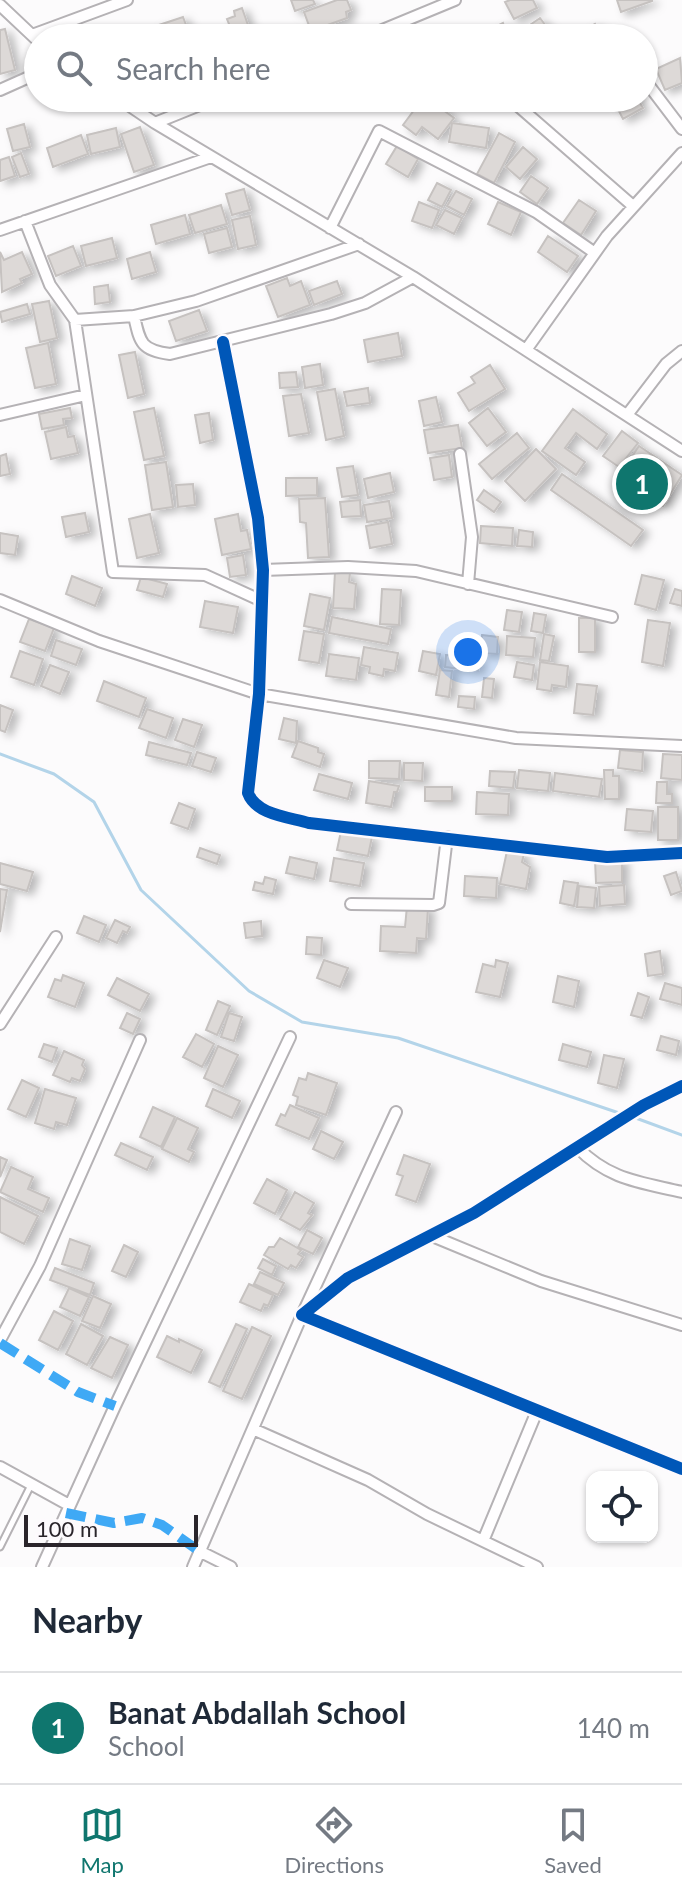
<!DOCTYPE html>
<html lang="en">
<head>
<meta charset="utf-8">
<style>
	body { margin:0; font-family:Lato,sans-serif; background:#f6f6f7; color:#1f2937 }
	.controls { position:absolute; right:24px; bottom:24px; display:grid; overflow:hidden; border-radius:16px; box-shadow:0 2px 6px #0004 }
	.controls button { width:72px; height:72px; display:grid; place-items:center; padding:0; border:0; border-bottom:2px solid #e0e1e3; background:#fff; color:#1f2937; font:40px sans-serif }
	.scale { position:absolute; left:24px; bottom:20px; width:174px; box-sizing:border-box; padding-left:8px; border:4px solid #2a252b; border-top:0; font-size:22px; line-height:28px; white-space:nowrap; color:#2a252b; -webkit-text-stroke:6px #fdfafd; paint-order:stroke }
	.you { position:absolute; left:468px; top:652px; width:28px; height:28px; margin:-20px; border:6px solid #fff; border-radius:50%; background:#1a73e8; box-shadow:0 0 0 12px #1a73e833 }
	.badge { display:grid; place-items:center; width:52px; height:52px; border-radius:50%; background:#0f766e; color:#fff; font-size:26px; font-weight:700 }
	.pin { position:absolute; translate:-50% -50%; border:4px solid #fff; box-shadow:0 2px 8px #0006 }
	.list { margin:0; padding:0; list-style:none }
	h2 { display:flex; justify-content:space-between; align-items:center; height:104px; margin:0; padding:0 32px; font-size:34px }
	h2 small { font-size:26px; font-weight:400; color:#747a83 }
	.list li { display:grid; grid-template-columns:52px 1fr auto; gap:24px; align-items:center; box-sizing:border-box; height:112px; padding:0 32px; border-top:2px solid #e0e1e3 }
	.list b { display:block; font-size:30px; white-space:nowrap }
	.list p { margin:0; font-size:26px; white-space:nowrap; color:#747a83 }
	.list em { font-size:26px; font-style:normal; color:#747a83 }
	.icon { flex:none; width:44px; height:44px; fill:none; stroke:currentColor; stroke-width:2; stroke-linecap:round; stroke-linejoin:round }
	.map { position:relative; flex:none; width:682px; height:1567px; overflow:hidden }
	.search { position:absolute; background:#fff; box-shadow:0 2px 6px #0004; left:24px; right:24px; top:24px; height:88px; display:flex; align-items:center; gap:20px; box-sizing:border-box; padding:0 28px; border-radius:44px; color:#747a83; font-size:30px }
	.sheet { height:216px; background:#fff }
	nav { display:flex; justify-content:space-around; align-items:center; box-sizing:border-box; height:112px; border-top:2px solid #e0e1e3; background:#fff; font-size:22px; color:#747a83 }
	nav a { display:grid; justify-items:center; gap:4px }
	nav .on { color:#0f766e }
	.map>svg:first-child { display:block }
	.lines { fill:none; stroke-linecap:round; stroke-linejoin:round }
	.stream { stroke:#b3d4e9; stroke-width:3 }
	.building { fill:#ddd9d7; stroke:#c6c2c0; stroke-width:2; filter:url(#shadow) }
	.service-casing { stroke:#b5b2b5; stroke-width:9 }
	.minor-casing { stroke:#b5b2b5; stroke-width:14 }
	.service { stroke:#fffeff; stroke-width:5 }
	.minor { stroke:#fffeff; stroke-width:10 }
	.quiet { stroke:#3fa9f5; stroke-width:10; stroke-dasharray:20 10; stroke-linecap:butt }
	.cycleway-casing { stroke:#fdfafd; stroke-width:17 }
	.cycleway { stroke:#0057b8; stroke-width:12 }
</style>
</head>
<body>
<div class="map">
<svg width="682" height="1567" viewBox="0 0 682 1567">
	<defs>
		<filter id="shadow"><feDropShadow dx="6" dy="3.5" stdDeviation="4" flood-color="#0004"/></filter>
	</defs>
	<rect width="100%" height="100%" fill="#fcfbfc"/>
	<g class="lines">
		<path class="stream" d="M 0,754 L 54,774 L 94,802 L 141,890 L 249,991 L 302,1022 L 398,1038 L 622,1114
			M 633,1117 L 682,1135"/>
	</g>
	<path class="building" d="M 291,0 L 313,0 L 315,4 L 295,11 Z
		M 337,0 L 347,0 L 351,10 L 346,12 L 347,18 L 311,31 L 304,12 Z
		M 510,0 L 533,0 L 537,8 L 514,19 L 505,2 Z
		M 617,0 L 652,0 L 652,1 L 621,12 Z
		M 242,8 L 249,28 L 233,34 L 227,19 L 235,16 L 234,11 Z
		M 183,17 L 191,38 L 160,38 L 156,26 Z
		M 540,18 L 555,38 L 535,38 L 527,27 Z
		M 503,23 L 509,38 L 492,38 L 498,36 L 497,26 Z
		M 595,24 L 603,38 L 589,38 L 585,30 Z
		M 5,29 L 15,70 L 0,74 L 0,30 Z
		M 680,58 L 682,83 L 665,90 L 656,69 Z
		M 423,98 L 427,98 L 454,118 L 438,139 L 422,127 L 416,135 L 403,125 Z
		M 612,98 L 637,98 L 643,108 L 623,119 Z
		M 452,123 L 489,128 L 486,148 L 449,142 Z
		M 24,124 L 30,147 L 13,151 L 7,129 Z
		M 140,127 L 154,165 L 134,172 L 121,134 Z
		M 116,128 L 120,147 L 91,154 L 87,135 Z
		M 499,133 L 515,142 L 494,183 L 477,174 Z
		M 81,135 L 88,154 L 53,167 L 47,148 Z
		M 397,146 L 418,159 L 408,177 L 386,164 Z
		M 523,147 L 537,159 L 520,179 L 506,167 Z
		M 21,153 L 29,174 L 20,177 L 12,157 Z
		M 9,157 L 15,176 L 0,181 L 0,160 Z
		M 531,176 L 548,188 L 537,204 L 520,192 Z
		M 437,183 L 451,190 L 442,207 L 428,200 Z
		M 244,189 L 250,210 L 232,215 L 226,194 Z
		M 456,191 L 472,199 L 464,215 L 447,206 Z
		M 579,200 L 596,211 L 581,235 L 563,223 Z
		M 419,202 L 439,210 L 432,228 L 412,221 Z
		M 498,202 L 521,212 L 511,235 L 488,224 Z
		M 221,205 L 227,224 L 195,233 L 189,215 Z
		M 445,210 L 462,218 L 454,234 L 436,225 Z
		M 185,215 L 190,234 L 156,244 L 151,225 Z
		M 250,216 L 256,245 L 238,249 L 232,220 Z
		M 227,228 L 232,247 L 209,253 L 204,234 Z
		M 548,236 L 578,256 L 567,272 L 538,252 Z
		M 112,238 L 117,258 L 86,266 L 81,246 Z
		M 73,246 L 81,266 L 56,276 L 48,256 Z
		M 0,252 L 4,260 L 22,252 L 32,274 L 20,279 L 22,283 L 2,292 Z
		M 150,252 L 156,272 L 132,279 L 127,259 Z
		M 287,278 L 290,286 L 301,281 L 310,305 L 278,317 L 266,286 Z
		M 337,281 L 342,294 L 314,305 L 309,291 Z
		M 108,285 L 110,302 L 95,304 L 94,287 Z
		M 49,301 L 57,338 L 40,342 L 32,304 Z
		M 27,304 L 30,314 L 2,322 L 0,312 Z
		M 199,310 L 207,331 L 176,341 L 169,321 Z
		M 398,333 L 402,356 L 368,362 L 364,340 Z
		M 48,343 L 56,384 L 35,388 L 26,348 Z
		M 135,352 L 144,394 L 128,398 L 119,355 Z
		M 320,364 L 323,385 L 305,388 L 302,367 Z
		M 490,365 L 505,389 L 469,411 L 458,393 L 475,383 L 471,377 Z
		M 296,372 L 298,387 L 280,388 L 279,373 Z
		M 368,388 L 370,403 L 347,406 L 344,392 Z
		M 335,389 L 344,436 L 326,440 L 317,392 Z
		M 301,394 L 309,433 L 289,436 L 283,396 Z
		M 436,397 L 442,422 L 424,426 L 419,401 Z
		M 70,408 L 72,418 L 63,419 L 64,425 L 42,429 L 39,414 Z
		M 154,408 L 164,456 L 144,460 L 134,412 Z
		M 488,408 L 506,432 L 487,446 L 469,423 Z
		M 573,409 L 607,434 L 597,449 L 576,433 L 565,448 L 585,462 L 576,475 L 542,451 Z
		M 209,413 L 213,440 L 200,443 L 195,415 Z
		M 458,425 L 462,448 L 428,453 L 424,430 Z
		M 66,427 L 68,437 L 74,436 L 78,453 L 51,459 L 45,432 Z
		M 622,431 L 638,443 L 619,467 L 603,456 Z
		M 517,433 L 529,448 L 492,479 L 479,464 Z
		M 639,446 L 682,475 L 663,506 L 648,496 L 660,478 L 644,467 L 631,486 L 618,477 Z
		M 536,449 L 556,469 L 525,501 L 505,481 Z
		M 6,454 L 10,474 L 0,476 L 0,456 Z
		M 449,455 L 452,477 L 434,480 L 430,458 Z
		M 166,462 L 173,507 L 152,510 L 145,465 Z
		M 353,466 L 358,495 L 342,497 L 337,468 Z
		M 390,473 L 394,492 L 368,498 L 364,479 Z
		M 562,474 L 643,530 L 631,546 L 551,490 Z
		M 286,478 L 317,478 L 317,495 L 286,496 Z
		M 193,484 L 195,505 L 178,507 L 176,485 Z
		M 484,490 L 501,502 L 494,512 L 477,500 Z
		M 325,498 L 329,557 L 308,558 L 306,523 L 300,522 L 299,499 Z
		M 360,500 L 361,516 L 342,517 L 340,502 Z
		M 389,501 L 392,518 L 367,522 L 364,505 Z
		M 85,513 L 89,532 L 66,537 L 62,517 Z
		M 150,514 L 159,553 L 137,558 L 129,519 Z
		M 238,514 L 241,531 L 247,530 L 251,549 L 222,555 L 215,519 Z
		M 388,522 L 392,544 L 370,548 L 366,526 Z
		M 481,526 L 513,528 L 512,546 L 480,543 Z
		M 519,530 L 533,532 L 532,547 L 517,546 Z
		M 0,533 L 18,536 L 15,555 L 0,553 Z
		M 243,555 L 246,575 L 230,577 L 227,558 Z
		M 335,572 L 350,573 L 349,582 L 356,584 L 354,609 L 333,608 Z
		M 642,575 L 664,580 L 656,610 L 635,604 Z
		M 72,576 L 102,588 L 95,606 L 66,594 Z
		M 141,577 L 167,584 L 163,597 L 137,590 Z
		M 382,589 L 401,590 L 399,625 L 380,624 Z
		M 675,589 L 682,591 L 682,606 L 670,603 Z
		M 310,594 L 330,598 L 324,630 L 304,626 Z
		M 205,601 L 238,607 L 233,633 L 200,627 Z
		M 507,610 L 522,612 L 519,632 L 504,630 Z
		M 534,613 L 546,615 L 543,633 L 531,631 Z
		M 332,617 L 391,629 L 388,644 L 329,633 Z
		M 579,618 L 595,618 L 595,652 L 579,652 Z
		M 29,619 L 54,628 L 45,651 L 20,642 Z
		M 648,620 L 670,623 L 663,666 L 642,662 Z
		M 304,631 L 324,634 L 319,663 L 299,660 Z
		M 544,634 L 554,636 L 549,661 L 540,660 Z
		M 482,635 L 498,637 L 497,654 L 480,653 Z
		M 507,636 L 535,638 L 533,657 L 506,655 Z
		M 56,640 L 82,649 L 76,665 L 51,656 Z
		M 364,647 L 398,653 L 395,671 L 384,669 L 383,676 L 369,673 L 370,667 L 361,665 Z
		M 20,651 L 43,659 L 34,685 L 11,677 Z
		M 423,651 L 440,654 L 436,675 L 419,671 Z
		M 329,654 L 359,658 L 356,680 L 326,676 Z
		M 446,655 L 480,658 L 478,671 L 445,667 Z
		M 517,662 L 534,665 L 532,680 L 514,677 Z
		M 540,662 L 568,666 L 566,687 L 552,685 L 551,691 L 537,689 Z
		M 50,665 L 69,672 L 60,694 L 41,686 Z
		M 440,670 L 452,671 L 449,697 L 436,695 Z
		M 484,678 L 494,679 L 492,698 L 482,697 Z
		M 104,681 L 146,698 L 139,717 L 97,701 Z
		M 577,684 L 597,686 L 593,715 L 574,713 Z
		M 459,696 L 475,697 L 474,709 L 458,707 Z
		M 0,705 L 13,710 L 5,732 L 0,730 Z
		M 147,709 L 173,718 L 166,738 L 139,728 Z
		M 284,718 L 297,721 L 296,743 L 279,739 Z
		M 183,719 L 202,725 L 194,747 L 175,740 Z
		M 298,741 L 318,748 L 318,752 L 324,754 L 320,767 L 292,757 Z
		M 149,742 L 191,753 L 187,765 L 146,755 Z
		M 620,750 L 643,752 L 642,771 L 618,768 Z
		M 197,752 L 216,758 L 211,772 L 192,766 Z
		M 663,754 L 682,755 L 682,780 L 661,778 Z
		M 369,761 L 400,761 L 399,779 L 369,778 Z
		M 404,763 L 423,763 L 422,781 L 404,780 Z
		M 519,770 L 550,773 L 548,791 L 517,788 Z
		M 604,770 L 613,770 L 613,776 L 619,776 L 619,799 L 605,799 Z
		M 490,771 L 515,772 L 513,788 L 489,786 Z
		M 555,773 L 602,779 L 599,797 L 553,791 Z
		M 319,774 L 352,783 L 348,799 L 314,790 Z
		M 369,781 L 399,786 L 397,792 L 394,792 L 391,807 L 366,803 Z
		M 657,782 L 667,782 L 667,794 L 672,794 L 672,803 L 656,803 Z
		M 425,787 L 452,787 L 452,801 L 425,801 Z
		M 477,792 L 509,794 L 508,815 L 476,814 Z
		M 179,803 L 195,809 L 188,829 L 171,823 Z
		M 658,807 L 678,807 L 678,840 L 658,840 Z
		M 627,809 L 653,811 L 651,832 L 625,830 Z
		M 341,831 L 372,837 L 368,856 L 337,850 Z
		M 200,848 L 220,855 L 217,864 L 197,857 Z
		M 507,851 L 524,854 L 522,862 L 530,867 L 526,889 L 500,884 Z
		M 290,857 L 317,863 L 314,879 L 286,873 Z
		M 334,858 L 364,863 L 360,886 L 330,881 Z
		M 622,859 L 622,882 L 596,883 L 595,860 Z
		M 0,863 L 33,872 L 27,891 L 0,884 Z
		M 676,872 L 682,891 L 671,895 L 664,876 Z
		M 465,876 L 497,878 L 496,898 L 464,896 Z
		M 265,877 L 276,880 L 273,894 L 253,890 L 255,882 L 263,884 Z
		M 564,881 L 578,883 L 574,906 L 560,903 Z
		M 624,885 L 625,904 L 600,906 L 599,887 Z
		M 579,886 L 596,888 L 594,908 L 577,907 Z
		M 0,889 L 7,890 L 0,932 Z
		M 407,906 L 428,908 L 426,939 L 417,938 L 416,953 L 380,951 L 381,926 L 405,927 Z
		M 84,916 L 106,925 L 99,942 L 77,933 Z
		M 115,920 L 130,927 L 127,933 L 123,931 L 117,943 L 106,938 Z
		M 261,921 L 262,936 L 246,938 L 244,923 Z
		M 307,937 L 322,938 L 321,955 L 306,954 Z
		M 660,951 L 663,974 L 648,976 L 645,954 Z
		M 324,960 L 348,968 L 340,987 L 317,978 Z
		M 496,960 L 508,963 L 500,997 L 476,992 L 483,964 L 495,967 Z
		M 63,975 L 84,983 L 75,1007 L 48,997 L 55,979 L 61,981 Z
		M 558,976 L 579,981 L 574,1007 L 553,1002 Z
		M 117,978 L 149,994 L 140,1011 L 108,995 Z
		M 665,983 L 682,988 L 682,1005 L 660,999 Z
		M 638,993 L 649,997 L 642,1018 L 631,1015 Z
		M 218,1001 L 230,1006 L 217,1035 L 206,1030 Z
		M 127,1013 L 140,1019 L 133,1034 L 120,1028 Z
		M 229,1013 L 242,1017 L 234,1041 L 221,1037 Z
		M 196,1034 L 214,1044 L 202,1067 L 183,1057 Z
		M 661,1036 L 679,1041 L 676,1055 L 657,1050 Z
		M 44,1044 L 57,1048 L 52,1062 L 39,1057 Z
		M 563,1044 L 591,1052 L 587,1067 L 559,1060 Z
		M 218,1046 L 238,1055 L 223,1087 L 204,1078 Z
		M 64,1051 L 84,1060 L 82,1065 L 85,1069 L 80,1081 L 72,1078 L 70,1082 L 53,1075 Z
		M 604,1055 L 624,1059 L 617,1088 L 598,1083 Z
		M 308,1073 L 337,1083 L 326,1115 L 296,1105 L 298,1097 L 293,1095 L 299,1078 L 306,1080 Z
		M 22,1080 L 39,1088 L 26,1117 L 8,1109 Z
		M 45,1089 L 76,1098 L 67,1125 L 56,1122 L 54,1129 L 35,1123 Z
		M 213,1089 L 240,1101 L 232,1118 L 206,1106 Z
		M 290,1105 L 319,1118 L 309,1139 L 276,1125 L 281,1114 L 285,1116 Z
		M 153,1107 L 175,1117 L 161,1147 L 140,1137 Z
		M 177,1118 L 198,1128 L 188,1149 L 194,1152 L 189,1162 L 162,1149 Z
		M 321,1131 L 343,1142 L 334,1159 L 313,1149 Z
		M 121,1143 L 153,1157 L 147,1170 L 115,1155 Z
		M 404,1155 L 430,1164 L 416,1202 L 396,1195 L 403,1176 L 397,1174 Z
		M 0,1157 L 7,1160 L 0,1177 Z
		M 11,1167 L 33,1177 L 28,1189 L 49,1198 L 43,1212 L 0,1192 Z
		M 267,1179 L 287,1190 L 275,1214 L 254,1203 Z
		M 295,1192 L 314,1203 L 308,1213 L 312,1215 L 300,1230 L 280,1219 Z
		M 0,1197 L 38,1216 L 24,1244 L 0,1232 Z
		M 307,1230 L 322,1238 L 313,1254 L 298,1247 Z
		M 280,1238 L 301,1250 L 298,1254 L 303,1257 L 296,1268 L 291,1265 L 288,1269 L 264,1255 L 269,1247 L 274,1247 Z
		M 70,1239 L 90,1246 L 82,1270 L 62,1264 Z
		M 124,1245 L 138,1252 L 126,1277 L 112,1271 Z
		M 263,1259 L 276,1266 L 272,1275 L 258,1268 Z
		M 55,1268 L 94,1283 L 90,1295 L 50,1280 Z
		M 260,1272 L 284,1283 L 278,1295 L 254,1284 Z
		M 249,1284 L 273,1295 L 268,1306 L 264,1304 L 261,1311 L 240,1302 Z
		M 69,1288 L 89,1297 L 80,1316 L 60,1307 Z
		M 93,1296 L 111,1304 L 100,1328 L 82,1321 Z
		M 54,1311 L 73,1321 L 58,1350 L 39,1340 Z
		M 81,1324 L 103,1336 L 87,1365 L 66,1354 Z
		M 236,1324 L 247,1329 L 220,1387 L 209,1382 Z
		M 252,1327 L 271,1336 L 242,1399 L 223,1391 Z
		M 167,1336 L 179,1342 L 179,1339 L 202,1350 L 191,1373 L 157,1357 Z
		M 110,1337 L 128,1345 L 112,1378 L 91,1368 Z"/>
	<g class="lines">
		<g class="service-casing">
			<path id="service" d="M 0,1547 L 31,1485"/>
		</g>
		<g class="minor-casing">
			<path id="minor" d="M 0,5 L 36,39
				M 32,35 L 127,0
				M 363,38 L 455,0
				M 644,79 L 682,129
				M 0,90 L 38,73
				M 118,98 L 155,123 L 413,277 L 682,451
				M 509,98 L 633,206
				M 155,123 L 217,98
				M 25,221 L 50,285 L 75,320 L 134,316 L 196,301 L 359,244
				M 330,228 L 379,131 L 536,212 L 595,253
				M 0,230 L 211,157
				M 134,316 C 140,343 141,350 170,354 L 331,314 L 365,303 L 413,277
				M 75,320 L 113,572 L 205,575 L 262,601
				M 223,342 L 258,518 L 263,570 L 259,694 L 248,793 C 256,815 289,817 309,823 L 607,857 L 682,853
				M 526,350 L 607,236 L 682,153
				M 0,415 L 86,395
				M 627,415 L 666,364 L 682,351
				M 460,454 L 472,537 L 468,584
				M 263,570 L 348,567 L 416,571 L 612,617
				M 0,600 L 99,641 L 259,694 L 516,738 L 682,746
				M 351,904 L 433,905 L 439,903 L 447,837
				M 0,1024 L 56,937
				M 577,1147 C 609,1180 640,1182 682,1192
				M 432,1236 L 541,1281 L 682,1325
				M 0,1340 L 40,1266 L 140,1040
				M 253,1429 L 368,1480 L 427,1514 L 537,1567
				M 0,1467 L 69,1505
				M 682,1469 L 302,1315 L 348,1278 L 474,1213 L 644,1105 L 682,1086
				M 483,1541 L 537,1411
				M 199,1551 L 231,1567
				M 42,1567 L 115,1406 L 290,1037
				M 193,1567 L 302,1315 L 396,1112"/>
		</g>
		<use href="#service" class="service"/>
		<use href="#minor" class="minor"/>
		<path class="quiet" d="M 0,1343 L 78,1392 L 115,1406
			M 66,1513 L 114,1523 L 142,1518 L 162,1525 L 199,1551"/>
		<g class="cycleway-casing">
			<path id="cycleway" d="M 223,342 L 258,518 L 263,570 L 259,694 L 248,793 C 256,815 289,817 309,823 L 607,857 L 682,853
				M 682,1469 L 302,1315 L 348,1278 L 474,1213 L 644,1105 L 682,1086"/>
		</g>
		<use href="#cycleway" class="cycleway"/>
	</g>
</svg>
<div class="controls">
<button><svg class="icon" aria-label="locate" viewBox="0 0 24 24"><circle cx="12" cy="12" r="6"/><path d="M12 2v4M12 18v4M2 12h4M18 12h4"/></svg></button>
</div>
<div class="scale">100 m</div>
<div class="you"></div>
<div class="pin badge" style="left:642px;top:484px">1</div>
<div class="search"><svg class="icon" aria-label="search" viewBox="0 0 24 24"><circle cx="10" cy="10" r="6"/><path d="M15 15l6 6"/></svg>Search here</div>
</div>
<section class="sheet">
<h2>Nearby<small></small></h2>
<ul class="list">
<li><span class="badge">1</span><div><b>Banat Abdallah School</b><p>School</p></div><em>140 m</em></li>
</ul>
</section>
<nav>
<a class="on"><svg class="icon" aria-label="map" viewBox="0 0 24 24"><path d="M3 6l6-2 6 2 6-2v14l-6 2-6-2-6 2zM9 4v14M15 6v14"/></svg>Map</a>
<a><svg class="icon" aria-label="directions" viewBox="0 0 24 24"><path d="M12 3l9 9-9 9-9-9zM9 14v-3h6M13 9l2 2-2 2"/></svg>Directions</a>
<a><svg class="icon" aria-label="saved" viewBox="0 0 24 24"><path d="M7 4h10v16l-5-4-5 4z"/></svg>Saved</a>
</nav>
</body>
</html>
